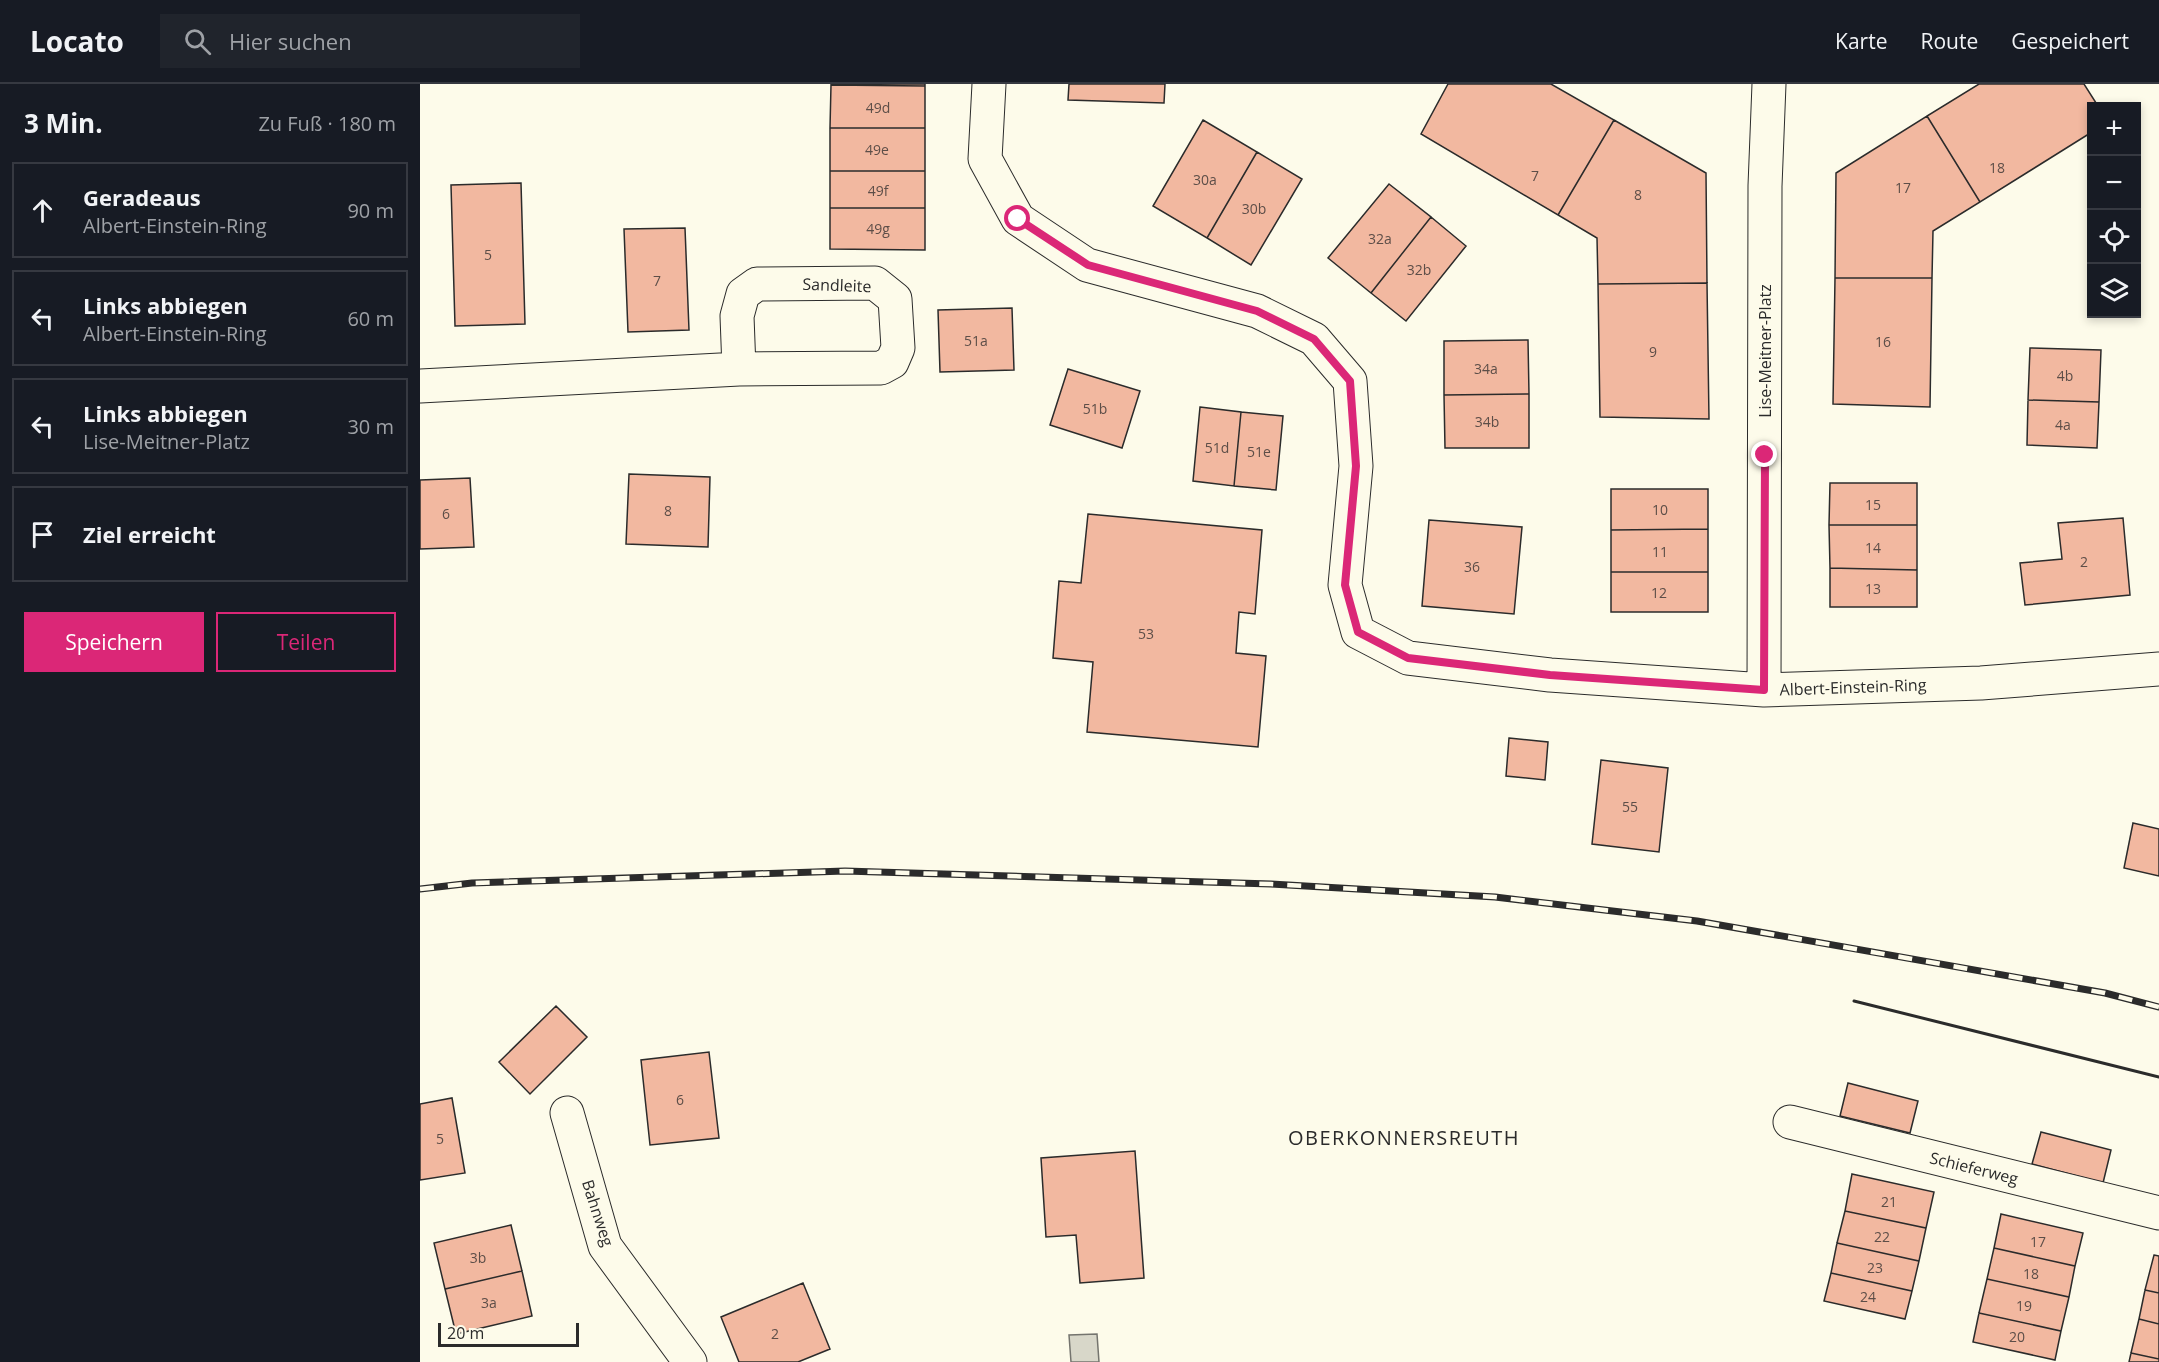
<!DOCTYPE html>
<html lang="de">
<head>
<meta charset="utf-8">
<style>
	body { margin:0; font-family:"Open Sans",sans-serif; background:#20242c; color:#f1f3f6 }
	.controls { position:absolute; right:18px; top:18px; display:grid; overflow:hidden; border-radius:0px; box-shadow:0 3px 9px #0003 }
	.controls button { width:54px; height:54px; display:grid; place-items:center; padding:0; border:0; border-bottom:2px solid #363941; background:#171b24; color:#f1f3f6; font:30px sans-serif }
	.scale { position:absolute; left:18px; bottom:15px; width:141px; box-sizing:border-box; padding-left:6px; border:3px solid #2b2b2b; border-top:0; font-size:16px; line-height:21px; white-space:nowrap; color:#2b2b2b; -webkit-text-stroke:4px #fdfbea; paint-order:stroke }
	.stop { position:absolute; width:18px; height:18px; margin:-14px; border:4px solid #db2777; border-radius:50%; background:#fff }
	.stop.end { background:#db2777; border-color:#fff; box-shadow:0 2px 6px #0008 }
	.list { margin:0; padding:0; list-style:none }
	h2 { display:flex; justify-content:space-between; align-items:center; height:78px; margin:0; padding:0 24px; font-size:26px }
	h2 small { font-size:20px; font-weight:400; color:#9ea1a6 }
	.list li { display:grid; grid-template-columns:39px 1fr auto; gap:18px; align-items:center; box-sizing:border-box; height:96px; margin:0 12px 12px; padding:0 12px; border:2px solid #363941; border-radius:0px }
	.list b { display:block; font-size:22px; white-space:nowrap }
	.list p { margin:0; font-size:20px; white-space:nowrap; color:#9ea1a6 }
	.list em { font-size:20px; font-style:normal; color:#9ea1a6 }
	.actions { display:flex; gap:12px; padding:18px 24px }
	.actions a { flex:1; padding:14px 0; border:2px solid #db2777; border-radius:0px; text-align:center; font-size:21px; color:#db2777 }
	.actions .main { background:#db2777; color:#fff }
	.icon { flex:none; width:33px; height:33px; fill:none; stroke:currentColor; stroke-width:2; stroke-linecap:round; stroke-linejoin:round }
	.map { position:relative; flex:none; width:1739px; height:1278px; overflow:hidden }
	header { display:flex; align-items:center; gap:36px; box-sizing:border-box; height:84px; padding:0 30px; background:#171b24; border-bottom:2px solid #363941 }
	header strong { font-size:28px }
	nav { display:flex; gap:33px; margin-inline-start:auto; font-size:21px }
	.search { width:420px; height:54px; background:#20242c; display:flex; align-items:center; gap:15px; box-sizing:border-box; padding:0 21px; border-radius:0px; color:#9ea1a6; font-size:22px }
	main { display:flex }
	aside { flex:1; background:#171b24 }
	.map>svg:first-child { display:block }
	.water { fill:#d8d7c9; stroke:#74746e; stroke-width:1.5 }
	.building { fill:#f2b8a0; stroke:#2b2b2b; stroke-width:1.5 }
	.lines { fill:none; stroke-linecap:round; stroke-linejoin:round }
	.street-casing { stroke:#2b2b2b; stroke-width:35 }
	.street { stroke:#fdfbea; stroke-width:33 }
	.rail-casing { stroke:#2b2b2b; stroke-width:7 }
	.rail { stroke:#fdfbea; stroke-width:4.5; stroke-dasharray:14; stroke-linecap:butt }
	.wall { stroke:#2b2b2b; stroke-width:3 }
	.route { stroke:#db2777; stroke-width:8 }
	.labels { text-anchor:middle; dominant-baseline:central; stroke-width:4.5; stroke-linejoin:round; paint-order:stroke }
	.number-label { font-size:14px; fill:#5d4e48 }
	.street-label { font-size:16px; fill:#2b2b2b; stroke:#fdfbea }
	.quarter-label { font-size:20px; letter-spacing:1.5px; fill:#2b2b2b; stroke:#fdfbea }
</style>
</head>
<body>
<header>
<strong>Locato</strong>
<div class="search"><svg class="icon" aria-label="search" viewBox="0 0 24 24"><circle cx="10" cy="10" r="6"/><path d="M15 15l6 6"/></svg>Hier suchen</div>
<nav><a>Karte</a><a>Route</a><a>Gespeichert</a></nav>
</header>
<main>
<aside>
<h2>3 Min.<small>Zu Fuß · 180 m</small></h2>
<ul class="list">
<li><svg class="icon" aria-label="ahead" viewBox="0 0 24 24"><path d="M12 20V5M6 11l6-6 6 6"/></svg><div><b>Geradeaus</b><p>Albert-Einstein-Ring</p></div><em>90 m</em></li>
<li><svg class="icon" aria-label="left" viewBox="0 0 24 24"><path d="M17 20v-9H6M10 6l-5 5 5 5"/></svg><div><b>Links abbiegen</b><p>Albert-Einstein-Ring</p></div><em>60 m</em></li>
<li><svg class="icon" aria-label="left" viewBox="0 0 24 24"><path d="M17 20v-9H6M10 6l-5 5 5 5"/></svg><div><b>Links abbiegen</b><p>Lise-Meitner-Platz</p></div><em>30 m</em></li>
<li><svg class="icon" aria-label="arrive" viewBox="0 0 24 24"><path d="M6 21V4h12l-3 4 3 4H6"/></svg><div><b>Ziel erreicht</b></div></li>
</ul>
<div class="actions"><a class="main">Speichern</a><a>Teilen</a></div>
</aside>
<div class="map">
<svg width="1739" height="1278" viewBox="0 0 1739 1278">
	<rect width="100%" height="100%" fill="#fdfbea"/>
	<path class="water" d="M 677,1250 L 679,1278 L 651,1278 L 649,1251 Z"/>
	<path class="building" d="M 411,0 L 505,0 L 505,2 L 411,1 Z
		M 649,0 L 745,0 L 744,19 L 648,16 Z
		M 1028,0 L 1131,0 L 1194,36 L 1138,131 L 1001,50 Z
		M 1559,0 L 1664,0 L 1678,22 L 1672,22 L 1672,48 L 1560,118 L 1507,32 Z
		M 411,1 L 505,2 L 505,44 L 410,44 Z
		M 1507,32 L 1560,118 L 1513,147 L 1512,194 L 1415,194 L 1416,89 Z
		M 783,36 L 837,68 L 787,154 L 733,122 Z
		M 1194,36 L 1286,89 L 1287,199 L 1178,200 L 1177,154 L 1138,131 Z
		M 410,44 L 505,44 L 505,87 L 410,87 Z
		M 837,68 L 882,95 L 831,181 L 787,154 Z
		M 410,87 L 505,87 L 505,124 L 410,124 Z
		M 101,99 L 105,240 L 35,242 L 31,101 Z
		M 969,100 L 1011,133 L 951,209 L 908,174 Z
		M 410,124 L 505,124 L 505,166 L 410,165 Z
		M 1011,133 L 1046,162 L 986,237 L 951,209 Z
		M 265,144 L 269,246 L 208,248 L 204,145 Z
		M 1415,194 L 1512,194 L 1510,323 L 1413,320 Z
		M 1287,199 L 1289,335 L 1180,333 L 1178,200 Z
		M 592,224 L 594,286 L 520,288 L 518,226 Z
		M 1108,256 L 1109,310 L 1024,311 L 1024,257 Z
		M 1610,264 L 1681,266 L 1679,318 L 1608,316 Z
		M 648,285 L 720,307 L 702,364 L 630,341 Z
		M 1109,310 L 1109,364 L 1025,364 L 1024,311 Z
		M 1608,316 L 1679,318 L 1677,364 L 1607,361 Z
		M 780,323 L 821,328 L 814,402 L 773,397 Z
		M 821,328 L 863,332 L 856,406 L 814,402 Z
		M 209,390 L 290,393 L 288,463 L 206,460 Z
		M 50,394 L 54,463 L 0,465 L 0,396 Z
		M 1410,399 L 1497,399 L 1497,441 L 1409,441 Z
		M 1191,405 L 1288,405 L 1288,445 L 1191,446 Z
		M 668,430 L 842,446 L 835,530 L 819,528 L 816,569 L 846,572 L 838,663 L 667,648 L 673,578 L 633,574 L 639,497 L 661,499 Z
		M 1703,434 L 1710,511 L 1605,521 L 1600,479 L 1642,475 L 1638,439 Z
		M 1009,436 L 1102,443 L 1094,530 L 1002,522 Z
		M 1409,441 L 1497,441 L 1497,486 L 1410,484 Z
		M 1288,445 L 1288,488 L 1191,488 L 1191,446 Z
		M 1410,484 L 1497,486 L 1497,523 L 1410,523 Z
		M 1191,488 L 1288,488 L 1288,528 L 1191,528 Z
		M 1089,654 L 1128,658 L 1125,696 L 1086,692 Z
		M 1181,676 L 1248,684 L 1239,768 L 1172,760 Z
		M 1713,739 L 1739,745 L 1739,792 L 1704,784 Z
		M 136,922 L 167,953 L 110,1010 L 79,978 Z
		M 289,968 L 299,1054 L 230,1061 L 221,976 Z
		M 1428,999 L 1498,1017 L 1490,1049 L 1420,1032 Z
		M 32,1014 L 45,1089 L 0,1096 L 0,1020 Z
		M 1621,1048 L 1691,1066 L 1683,1099 L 1612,1080 Z
		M 715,1067 L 724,1194 L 660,1199 L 656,1151 L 626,1153 L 621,1074 Z
		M 1432,1090 L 1514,1108 L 1506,1144 L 1425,1127 Z
		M 1425,1127 L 1506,1144 L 1499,1177 L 1417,1159 Z
		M 1581,1130 L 1663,1149 L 1655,1182 L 1574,1164 Z
		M 91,1141 L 102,1187 L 25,1205 L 14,1159 Z
		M 1417,1159 L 1499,1177 L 1492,1207 L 1411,1189 Z
		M 1574,1164 L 1655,1182 L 1649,1213 L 1567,1195 Z
		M 1734,1171 L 1739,1172 L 1739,1209 L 1725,1206 Z
		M 102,1187 L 112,1232 L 36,1250 L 25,1205 Z
		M 1411,1189 L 1492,1207 L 1485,1235 L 1404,1217 Z
		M 1567,1195 L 1649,1213 L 1641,1247 L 1559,1229 Z
		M 383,1199 L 410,1265 L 378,1278 L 319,1278 L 301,1233 Z
		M 1725,1206 L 1739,1209 L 1739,1240 L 1719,1235 Z
		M 1559,1229 L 1641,1247 L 1635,1276 L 1553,1258 Z
		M 1719,1235 L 1739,1240 L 1739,1275 L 1711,1269 Z
		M 1711,1269 L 1739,1275 L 1739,1278 L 1709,1278 Z"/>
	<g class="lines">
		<g class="street-casing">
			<path id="street" d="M 569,0 L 565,75 L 598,135 L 667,181 L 837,227 L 894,255 L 930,297 L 936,382 L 925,501 L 938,548 L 988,574 L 1130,591 L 1344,606 L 1561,599 L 1739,585
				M 0,302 L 319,285 L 461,284 L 472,278 L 478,264 L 475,215 L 455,199 L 337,200 L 323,210 L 317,232 L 319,285
				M 1344,606 L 1345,102 L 1349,0
				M 147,1029 L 185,1162 L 270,1278
				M 1370,1038 L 1739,1129"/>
		</g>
		<use href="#street" class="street"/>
		<g class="rail-casing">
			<path id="rail" d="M 0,805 L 52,799 L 425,787 L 851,800 L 1075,813 L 1277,837 L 1685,909 L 1739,923"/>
		</g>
		<use href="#rail" class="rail"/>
		<path class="wall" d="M 1434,917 L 1739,993"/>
	</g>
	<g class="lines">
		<path class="route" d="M 598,135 L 668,181 L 837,227 L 894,255 L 930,297 L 936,382 L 925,501 L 938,548 L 988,574 L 1130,591 L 1344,606 L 1345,371"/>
	</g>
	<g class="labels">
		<g class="number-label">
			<text x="458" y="23">49d</text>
			<text x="457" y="65">49e</text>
			<text x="1577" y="83">18</text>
			<text x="1115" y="91">7</text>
			<text x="785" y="95">30a</text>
			<text x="1483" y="103">17</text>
			<text x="458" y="106">49f</text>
			<text x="1218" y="110">8</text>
			<text x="834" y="124">30b</text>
			<text x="458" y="144">49g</text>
			<text x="960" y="154">32a</text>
			<text x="68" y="170">5</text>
			<text x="999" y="185">32b</text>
			<text x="237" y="196">7</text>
			<text x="556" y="256">51a</text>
			<text x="1463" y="257">16</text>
			<text x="1233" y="267">9</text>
			<text x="1066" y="284">34a</text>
			<text x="1645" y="291">4b</text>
			<text x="675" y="324">51b</text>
			<text x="1067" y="337">34b</text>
			<text x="1643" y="340">4a</text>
			<text x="797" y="363">51d</text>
			<text x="839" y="367">51e</text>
			<text x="1453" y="420">15</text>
			<text x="1240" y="425">10</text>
			<text x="248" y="426">8</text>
			<text x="26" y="429">6</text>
			<text x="1453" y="463">14</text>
			<text x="1240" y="467">11</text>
			<text x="1664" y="477">2</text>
			<text x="1052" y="482">36</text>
			<text x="1453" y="504">13</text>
			<text x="1239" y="508">12</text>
			<text x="726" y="549">53</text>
			<text x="1210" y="722">55</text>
			<text x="260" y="1015">6</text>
			<text x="20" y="1054">5</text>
			<text x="1469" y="1117">21</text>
			<text x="1462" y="1152">22</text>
			<text x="1618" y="1157">17</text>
			<text x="58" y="1173">3b</text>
			<text x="1455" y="1183">23</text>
			<text x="1611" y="1189">18</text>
			<text x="1448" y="1212">24</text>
			<text x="69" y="1218">3a</text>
			<text x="1604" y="1221">19</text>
			<text x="355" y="1249">2</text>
			<text x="1597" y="1252">20</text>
		</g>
		<g class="street-label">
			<text transform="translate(417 201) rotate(2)">Sandleite</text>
			<text transform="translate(1345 267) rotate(-90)">Lise-Meitner-Platz</text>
			<text transform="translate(1433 603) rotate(-2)">Albert-Einstein-Ring</text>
			<text transform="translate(1554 1084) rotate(14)">Schieferweg</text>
			<text transform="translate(178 1129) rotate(72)">Bahnweg</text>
		</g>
		<g class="quarter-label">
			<text x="984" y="1053">OBERKONNERSREUTH</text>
		</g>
	</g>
</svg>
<div class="controls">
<button>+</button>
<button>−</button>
<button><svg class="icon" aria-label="locate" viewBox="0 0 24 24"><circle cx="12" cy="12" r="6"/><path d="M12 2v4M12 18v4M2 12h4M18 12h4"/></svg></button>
<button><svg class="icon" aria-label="layers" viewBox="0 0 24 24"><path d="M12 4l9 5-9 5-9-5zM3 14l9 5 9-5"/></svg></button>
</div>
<div class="scale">20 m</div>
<div class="stop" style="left:598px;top:135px"></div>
<div class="stop end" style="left:1345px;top:371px"></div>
</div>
</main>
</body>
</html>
